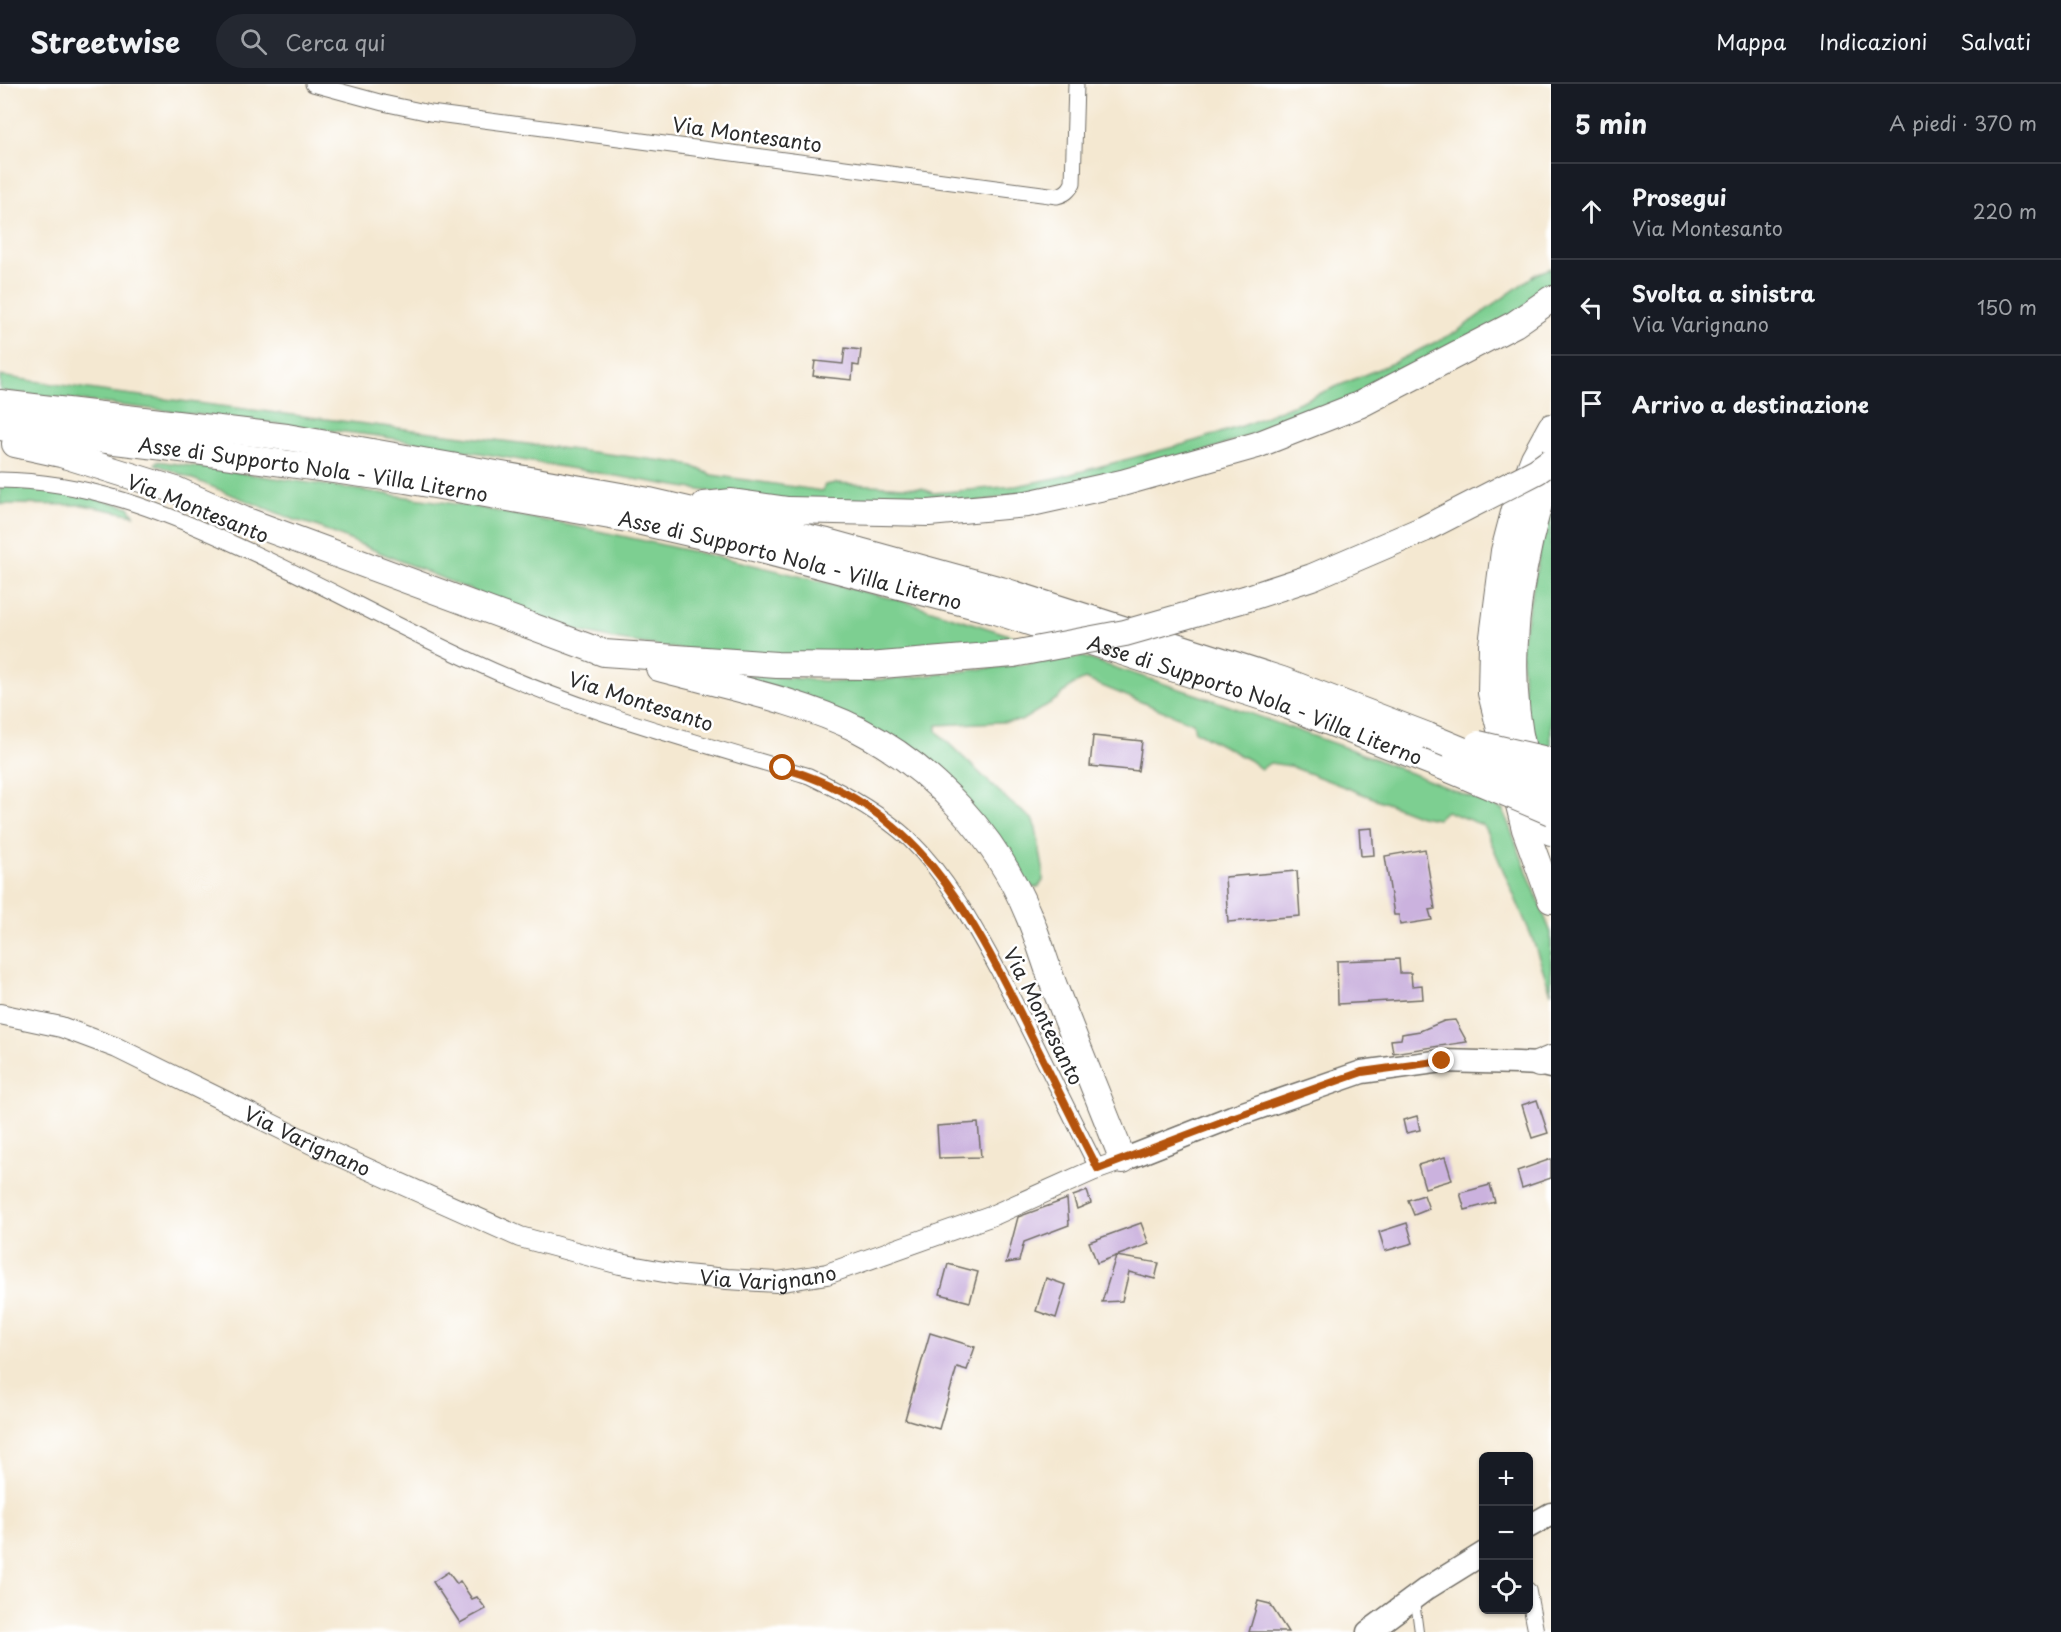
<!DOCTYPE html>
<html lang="it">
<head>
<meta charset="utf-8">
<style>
	body { margin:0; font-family:"Playpen Sans",sans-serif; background:#242831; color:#f1f3f6 }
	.controls { position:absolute; right:18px; bottom:18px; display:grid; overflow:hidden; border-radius:9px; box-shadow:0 2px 4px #0004 }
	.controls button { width:54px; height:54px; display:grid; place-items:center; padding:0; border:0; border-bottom:2px solid #363941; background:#171b24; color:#f1f3f6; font:30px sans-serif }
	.stop { position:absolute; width:18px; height:18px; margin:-14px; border:4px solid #b45309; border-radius:50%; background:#fff }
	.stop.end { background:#b45309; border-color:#fff; box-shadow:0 2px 6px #0008 }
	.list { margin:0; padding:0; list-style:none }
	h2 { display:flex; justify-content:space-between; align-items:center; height:78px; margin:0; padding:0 24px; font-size:26px }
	h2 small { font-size:20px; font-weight:400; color:#9ea1a6 }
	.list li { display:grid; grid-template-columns:39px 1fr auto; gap:18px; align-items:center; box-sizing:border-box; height:96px; padding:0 24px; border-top:2px solid #363941 }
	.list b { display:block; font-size:22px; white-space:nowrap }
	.list p { margin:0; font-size:20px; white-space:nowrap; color:#9ea1a6 }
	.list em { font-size:20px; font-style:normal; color:#9ea1a6 }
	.icon { flex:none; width:33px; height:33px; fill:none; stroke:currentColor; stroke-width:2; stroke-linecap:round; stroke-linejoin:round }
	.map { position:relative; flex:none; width:1551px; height:1548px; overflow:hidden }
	header { display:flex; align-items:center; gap:36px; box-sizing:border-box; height:84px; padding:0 30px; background:#171b24; border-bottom:2px solid #363941 }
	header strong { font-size:28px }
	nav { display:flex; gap:33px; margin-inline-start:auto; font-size:21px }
	.search { width:420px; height:54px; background:#242831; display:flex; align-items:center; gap:15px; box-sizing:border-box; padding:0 21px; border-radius:33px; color:#9ea1a6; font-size:22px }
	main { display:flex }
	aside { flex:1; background:#171b24 }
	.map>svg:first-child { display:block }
	.green { fill:#7dcf91; stroke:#547d5e; stroke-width:1.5 }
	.building { fill:#cbb2de }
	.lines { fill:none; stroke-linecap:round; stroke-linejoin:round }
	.service-casing { stroke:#716d65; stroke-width:10 }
	.minor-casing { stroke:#716d65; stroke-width:17 }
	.tertiary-casing { stroke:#716d65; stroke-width:22 }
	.secondary-casing { stroke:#716d65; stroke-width:25 }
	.trunk-casing { stroke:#716d65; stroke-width:28 }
	.service { stroke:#fff; stroke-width:8 }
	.minor { stroke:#fff; stroke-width:15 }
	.tertiary { stroke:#fff; stroke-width:20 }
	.secondary { stroke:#fff; stroke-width:22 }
	.trunk { stroke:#fff; stroke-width:26 }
	.trunk-bridge-casing { stroke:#716d65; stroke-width:28; stroke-linecap:butt }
	.trunk-bridge { stroke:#fff; stroke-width:26 }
	.route { stroke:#b45309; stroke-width:8 }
	.labels { text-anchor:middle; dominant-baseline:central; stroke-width:5; stroke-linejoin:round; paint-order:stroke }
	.street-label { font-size:20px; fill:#2b2b2b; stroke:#fff }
</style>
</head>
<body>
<header>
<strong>Streetwise</strong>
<div class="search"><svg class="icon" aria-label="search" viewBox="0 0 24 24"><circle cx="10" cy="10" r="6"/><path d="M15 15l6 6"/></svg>Cerca qui</div>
<nav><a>Mappa</a><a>Indicazioni</a><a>Salvati</a></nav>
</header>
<main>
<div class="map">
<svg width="1551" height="1548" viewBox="0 0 1551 1548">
	<rect width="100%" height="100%" fill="#fff"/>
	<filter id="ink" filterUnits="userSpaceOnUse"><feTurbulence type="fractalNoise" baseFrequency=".0167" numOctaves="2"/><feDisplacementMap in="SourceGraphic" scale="12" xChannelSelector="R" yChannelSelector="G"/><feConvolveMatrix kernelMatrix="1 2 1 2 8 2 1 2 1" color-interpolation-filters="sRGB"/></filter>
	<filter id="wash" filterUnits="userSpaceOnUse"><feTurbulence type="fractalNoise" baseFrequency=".008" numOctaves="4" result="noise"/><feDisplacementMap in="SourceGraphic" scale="24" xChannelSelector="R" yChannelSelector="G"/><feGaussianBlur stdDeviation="1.35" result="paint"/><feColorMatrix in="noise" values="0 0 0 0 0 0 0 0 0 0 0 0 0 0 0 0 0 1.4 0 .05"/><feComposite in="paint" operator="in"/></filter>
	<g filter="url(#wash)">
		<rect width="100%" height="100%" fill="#f4e8d1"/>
		<path class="green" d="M 1551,184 L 1551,205 L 1498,240 L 1346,316 L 1166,382 L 977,418 L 777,419 L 378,352 L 0,307 L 0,292 L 109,308 L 680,379 L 692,382 L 712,391 L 822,407 L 825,401 L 836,399 L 922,404 L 933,409 L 1016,402 L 1056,394 L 1185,360 L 1245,341 L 1395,278 L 1456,248 L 1536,190 Z
			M 157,377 L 470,422 L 608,449 L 745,479 L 906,518 L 1025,556 L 939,567 L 792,572 L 677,565 L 614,555 L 578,547 L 516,525 L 316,442 L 295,436 L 155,380 Z
			M 0,399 L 53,404 L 129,423 L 134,431 L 83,421 L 0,420 Z
			M 1551,411 L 1551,665 L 1528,660 L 1521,563 Z
			M 1083,573 L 1210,615 L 1363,670 L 1503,726 L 1551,849 L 1551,909 L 1531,851 L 1488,751 L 1483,741 L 1446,727 L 1437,735 L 1420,732 L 1290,682 L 1270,679 L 1261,685 L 1249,676 L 1195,647 L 1193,639 L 1085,595 L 1072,601 L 1057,615 L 1021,637 L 937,641 L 937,647 L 943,654 L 1010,718 L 1032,735 L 1036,745 L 1043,784 L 1043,797 L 1038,803 L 1028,804 L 949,702 L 732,589 L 837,598 L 906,594 Z"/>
		<g id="blocks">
			<path class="building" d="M 845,264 L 861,266 L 859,282 L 853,281 L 852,296 L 813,292 L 815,277 L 843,280 Z
				M 1093,652 L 1142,657 L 1138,687 L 1090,682 Z
				M 1372,744 L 1374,771 L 1361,772 L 1359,745 Z
				M 1425,765 L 1435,825 L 1429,826 L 1432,836 L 1400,841 L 1399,831 L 1394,831 L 1385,772 Z
				M 1297,787 L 1300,832 L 1228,838 L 1225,793 Z
				M 1399,875 L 1400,889 L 1411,889 L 1412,902 L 1422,901 L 1423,915 L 1338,920 L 1337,877 Z
				M 1455,936 L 1467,958 L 1393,969 L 1391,956 L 1401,955 L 1402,950 L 1420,947 L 1444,937 Z
				M 1537,1016 L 1548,1049 L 1532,1054 L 1522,1021 Z
				M 1417,1032 L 1420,1046 L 1406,1049 L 1403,1036 Z
				M 978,1039 L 981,1073 L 939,1074 L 937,1042 Z
				M 1445,1073 L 1452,1096 L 1425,1104 L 1418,1081 Z
				M 1551,1075 L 1551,1094 L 1522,1104 L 1517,1087 Z
				M 1490,1101 L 1495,1118 L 1465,1126 L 1460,1109 Z
				M 1087,1107 L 1091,1119 L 1077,1125 L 1073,1112 Z
				M 1424,1111 L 1429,1125 L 1414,1131 L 1408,1116 Z
				M 1067,1115 L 1069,1141 L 1024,1158 L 1019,1177 L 1006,1179 L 1018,1133 Z
				M 1141,1139 L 1149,1160 L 1116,1172 L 1159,1179 L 1155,1195 L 1129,1188 L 1122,1217 L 1102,1218 L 1116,1172 L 1097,1179 L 1089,1158 Z
				M 1407,1139 L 1413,1159 L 1385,1167 L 1379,1148 Z
				M 948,1180 L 978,1188 L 970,1218 L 940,1210 Z
				M 1046,1194 L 1066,1201 L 1056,1234 L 1036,1227 Z
				M 930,1249 L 975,1263 L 967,1286 L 957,1283 L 939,1345 L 905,1335 Z
				M 448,1488 L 457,1500 L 460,1497 L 472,1515 L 477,1513 L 486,1525 L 460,1539 L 433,1498 Z
				M 1258,1517 L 1270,1520 L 1288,1548 L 1249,1548 Z"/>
		</g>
	</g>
	<g filter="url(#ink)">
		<use href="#blocks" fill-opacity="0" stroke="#716d65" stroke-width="1.5"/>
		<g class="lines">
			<g class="service-casing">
				<path id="service" d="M 1415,1517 L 1419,1548"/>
			</g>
			<g class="minor-casing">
				<path id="minor" d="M 313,0 L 383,19 L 430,29 L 1057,112 C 1065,110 1069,107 1073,99 L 1076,0
					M 0,396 C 86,397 161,426 238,462 C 318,498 395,542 474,578 C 581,628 697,658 809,692 C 845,709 879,728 909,755 C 947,792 973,840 998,886 C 1033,952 1064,1019 1098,1085
					M 1528,1506 L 1536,1548"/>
			</g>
			<g class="tertiary-casing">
				<g id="tertiary">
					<path id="s1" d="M 0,930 L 61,943 L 117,964 L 310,1059 L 520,1153 L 620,1180 L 675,1190 L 727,1195 L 777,1198 L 827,1190 L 996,1130 L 1092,1087 L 1123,1076"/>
				</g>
			</g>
			<g class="secondary-casing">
				<path id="secondary" d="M 1123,1076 L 1232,1033 L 1362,988 L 1442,977 L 1518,979 L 1539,980 L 1551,983
					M 1528,1443 L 1551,1430
					M 1368,1548 L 1426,1505 L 1484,1469"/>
			</g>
			<g class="trunk-casing">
				<g id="trunk">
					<path d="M 0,319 L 287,353 L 649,417 L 827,458 L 1001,506 L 1282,596 L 1428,652"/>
					<path id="s2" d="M 0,343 L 181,365 L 406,396 L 633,436 L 738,460 L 995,527 L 1278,618 L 1449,685"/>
					<path d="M 1551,343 L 1534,374 L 1516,421 L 1504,467 L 1492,561 L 1491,609 L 1525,745 L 1551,816"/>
					<path d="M 15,360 L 61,370 L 176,406 L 244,436 L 604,569 L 777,581 L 869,582 L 1013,570"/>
					<path d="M 704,421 L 732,418 L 788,426 L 929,429 L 1027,420 L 1122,399 L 1257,361 L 1359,321 L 1515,240 L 1551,215"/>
					<path d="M 1248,514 L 1312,493 L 1424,445"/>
					<path d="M 659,584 C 724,602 800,616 859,646 C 934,685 996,752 1028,830 C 1039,855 1046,882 1056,907 C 1078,964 1101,1020 1123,1076"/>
					<path d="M 1524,670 C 1507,598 1514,526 1530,455 C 1536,431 1541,408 1551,385"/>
					<path d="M 1536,707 L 1551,748"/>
					<path d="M 1539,980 L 1551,975"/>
				</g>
			</g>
			<use href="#service" class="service"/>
			<use href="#minor" class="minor"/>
			<use href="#tertiary" class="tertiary"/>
			<use href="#secondary" class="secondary"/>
			<use href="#trunk" class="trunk"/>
			<g class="trunk-bridge-casing">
				<path id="trunk-bridge" d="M 1424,445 L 1537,387 L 1551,377
					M 1013,570 L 1125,549 L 1248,514
					M 1428,652 L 1551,703
					M 1478,660 L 1551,677
					M 1449,685 L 1551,728"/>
			</g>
			<use href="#trunk-bridge" class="trunk-bridge"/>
		</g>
	</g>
	<g class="lines" filter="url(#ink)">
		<path class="route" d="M 783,684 C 914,720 969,825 1025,939 C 1049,988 1073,1037 1098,1085 L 1232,1034 L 1362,988 L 1442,977"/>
	</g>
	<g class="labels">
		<g class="street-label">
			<text transform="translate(747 50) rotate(8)">Via Montesanto</text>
			<text stroke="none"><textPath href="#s2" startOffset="316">Asse di Supporto Nola - Villa Literno</textPath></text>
			<text transform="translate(198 424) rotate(22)">Via Montesanto</text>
			<text stroke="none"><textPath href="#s2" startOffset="802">Asse di Supporto Nola - Villa Literno</textPath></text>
			<text stroke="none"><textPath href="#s2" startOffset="1288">Asse di Supporto Nola - Villa Literno</textPath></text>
			<text transform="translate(641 617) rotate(18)">Via Montesanto</text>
			<text transform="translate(1044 932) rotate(63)">Via Montesanto</text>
			<text stroke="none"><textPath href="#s1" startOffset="334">Via Varignano</textPath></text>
			<text stroke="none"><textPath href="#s1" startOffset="820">Via Varignano</textPath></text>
		</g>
	</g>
</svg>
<div class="controls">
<button>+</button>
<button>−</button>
<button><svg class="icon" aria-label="locate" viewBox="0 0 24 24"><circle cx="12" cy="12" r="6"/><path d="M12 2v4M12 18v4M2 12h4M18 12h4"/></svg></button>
</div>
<div class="stop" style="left:783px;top:684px"></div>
<div class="stop end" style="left:1442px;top:977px"></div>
</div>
<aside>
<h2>5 min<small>A piedi · 370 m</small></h2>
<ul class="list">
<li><svg class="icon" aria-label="ahead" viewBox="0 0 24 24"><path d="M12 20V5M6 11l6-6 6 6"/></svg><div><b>Prosegui</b><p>Via Montesanto</p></div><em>220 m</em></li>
<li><svg class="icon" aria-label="left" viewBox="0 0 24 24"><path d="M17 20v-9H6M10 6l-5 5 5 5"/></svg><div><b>Svolta a sinistra</b><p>Via Varignano</p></div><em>150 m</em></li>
<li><svg class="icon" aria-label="arrive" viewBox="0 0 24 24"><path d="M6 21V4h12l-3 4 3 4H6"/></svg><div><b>Arrivo a destinazione</b></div></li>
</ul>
</aside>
</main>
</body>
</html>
